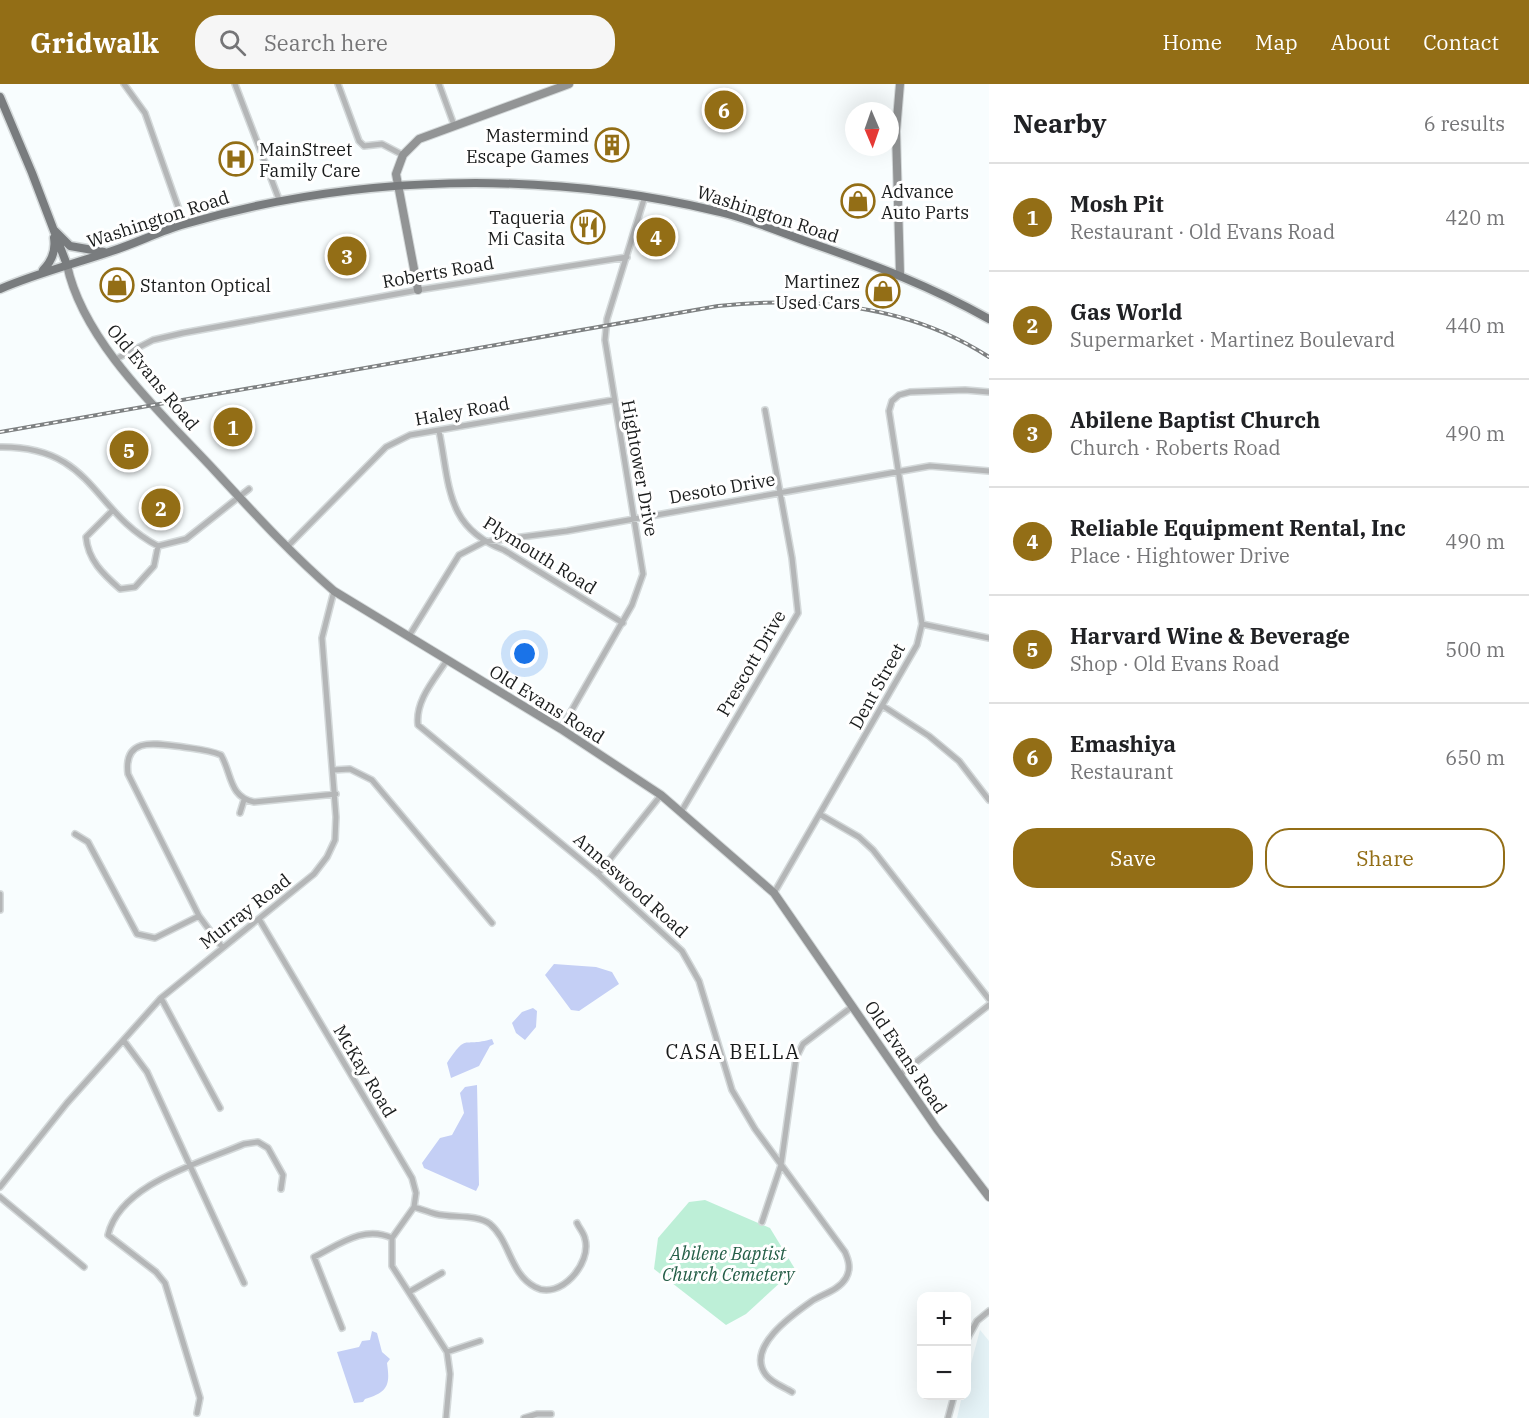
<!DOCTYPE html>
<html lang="en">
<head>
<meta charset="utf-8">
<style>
	body { margin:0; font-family:"IBM Plex Serif",serif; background:#f6f6f6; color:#202124 }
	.controls { position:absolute; right:18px; bottom:18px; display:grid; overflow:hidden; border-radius:12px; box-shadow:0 6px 24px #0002 }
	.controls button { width:54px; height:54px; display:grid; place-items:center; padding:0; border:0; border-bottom:2px solid #e0e0e0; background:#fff; color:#202124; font:30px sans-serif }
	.compass { position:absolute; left:845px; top:18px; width:54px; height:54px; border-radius:50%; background:#fff; box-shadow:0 6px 24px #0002; rotate:178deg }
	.you { position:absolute; left:525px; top:570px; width:21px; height:21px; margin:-15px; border:4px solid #fff; border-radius:50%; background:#1a73e8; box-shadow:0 0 0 9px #1a73e833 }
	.badge { display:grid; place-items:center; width:39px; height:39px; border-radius:50%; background:#936e16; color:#fff; font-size:20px; font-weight:700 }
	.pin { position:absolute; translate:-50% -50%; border:3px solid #fff; box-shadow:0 2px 6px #0006 }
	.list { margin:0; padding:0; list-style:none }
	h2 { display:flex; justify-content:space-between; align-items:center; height:78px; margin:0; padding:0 24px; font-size:26px }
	h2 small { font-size:20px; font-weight:400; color:#757577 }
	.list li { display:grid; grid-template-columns:39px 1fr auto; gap:18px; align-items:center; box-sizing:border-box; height:108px; padding:0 24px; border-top:2px solid #e0e0e0 }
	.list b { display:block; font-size:22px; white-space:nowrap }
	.list p { margin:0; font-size:20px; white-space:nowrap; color:#757577 }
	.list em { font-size:20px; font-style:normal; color:#757577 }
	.actions { display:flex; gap:12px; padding:18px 24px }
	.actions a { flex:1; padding:14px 0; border:2px solid #936e16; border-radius:24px; text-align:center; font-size:21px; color:#936e16 }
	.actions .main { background:#936e16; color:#fff }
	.icon { flex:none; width:33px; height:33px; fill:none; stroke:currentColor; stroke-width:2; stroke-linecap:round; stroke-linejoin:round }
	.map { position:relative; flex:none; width:989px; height:1334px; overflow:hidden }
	header { display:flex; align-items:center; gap:36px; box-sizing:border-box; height:84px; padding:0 30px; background:#936e16; color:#fff }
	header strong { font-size:28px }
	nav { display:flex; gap:33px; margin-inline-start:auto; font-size:21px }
	.search { width:420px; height:54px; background:#f6f6f6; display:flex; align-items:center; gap:15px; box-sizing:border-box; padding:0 21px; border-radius:24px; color:#757577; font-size:22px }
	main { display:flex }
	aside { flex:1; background:#fff }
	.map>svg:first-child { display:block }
	.built { fill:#e5f3f7 }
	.green { fill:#bdefd7 }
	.water { fill:#c4cff5 }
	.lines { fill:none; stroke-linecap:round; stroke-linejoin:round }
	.street-casing { stroke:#d4d9da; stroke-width:8 }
	.secondary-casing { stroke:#d4d9da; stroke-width:10 }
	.primary-casing { stroke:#d4d9da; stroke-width:11 }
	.street { stroke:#b4b6b7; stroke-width:5 }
	.secondary { stroke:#929495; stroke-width:8 }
	.primary { stroke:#797c7e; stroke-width:8 }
	.rail-casing { stroke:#7e8182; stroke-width:4 }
	.rail { stroke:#fff; stroke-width:1.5; stroke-dasharray:4.5; stroke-linecap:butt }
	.labels { text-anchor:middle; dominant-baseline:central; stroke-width:6; stroke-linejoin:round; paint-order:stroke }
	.poi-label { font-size:18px; fill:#191b1b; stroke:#fff; text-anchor:end }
	.street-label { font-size:18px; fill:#191b1b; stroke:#fff }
	.park-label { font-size:18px; font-style:italic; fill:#245e47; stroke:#fff }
	.neighbourhood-label { font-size:20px; letter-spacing:1.5px; fill:#191b1b; stroke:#fff }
</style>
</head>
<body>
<header>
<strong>Gridwalk</strong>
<div class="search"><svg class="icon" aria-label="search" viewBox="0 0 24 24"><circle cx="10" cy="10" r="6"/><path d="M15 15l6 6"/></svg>Search here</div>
<nav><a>Home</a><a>Map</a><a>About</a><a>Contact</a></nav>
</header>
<main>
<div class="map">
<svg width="989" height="1334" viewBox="0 0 989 1334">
	<rect width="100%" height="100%" fill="#f8fdfe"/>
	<path class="built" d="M 980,1246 L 989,1257 L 989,1334 L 957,1334 L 962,1312 L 966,1312 L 967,1295 Z"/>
	<path class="green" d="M 705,1116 L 770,1144 L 795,1185 L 746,1230 L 726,1241 L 654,1185 L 658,1154 L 689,1118 Z"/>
	<path class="water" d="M 554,880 L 596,883 L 612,888 L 619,900 L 579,927 L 571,926 L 545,891 Z
		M 533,924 L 537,927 L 536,943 L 525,956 L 516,949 L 512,939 L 522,928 Z
		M 492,955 L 494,960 L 490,962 L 479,982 L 451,994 L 447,979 C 468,948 461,964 492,955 Z
		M 477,1001 L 479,1101 L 476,1107 L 424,1084 L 422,1079 L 440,1054 L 452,1051 L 464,1029 L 460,1009 L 465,1003 Z
		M 372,1247 L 377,1249 L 382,1268 L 390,1275 L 387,1279 C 390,1300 389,1308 365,1315 L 363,1318 L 354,1319 L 337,1268 L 359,1263 L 362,1257 L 370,1256 Z"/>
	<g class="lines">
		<g class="street-casing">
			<path id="street" d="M 124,0 L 145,29 L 184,140
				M 235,0 L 280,118
				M 338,0 L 359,57 L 364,62 L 382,60 L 403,71
				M 439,0 L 454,41
				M 116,275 L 153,256 L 183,249 L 418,206 L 627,173
				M 439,347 C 450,401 445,443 504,466 L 623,539
				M 0,363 C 94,362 92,428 158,462 L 186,455 L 249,405
				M 113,426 L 86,453 C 88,476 103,490 120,505 L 135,503 L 154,482 L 158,462
				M 287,463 L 386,363 L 410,351 L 613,316
				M 922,540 L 989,554
				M 409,552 L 459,471 L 484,458 L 567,447 L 930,382 L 989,387
				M 447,576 C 434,596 415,617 418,641 L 598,790 L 682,867 L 699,897 L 732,1006 L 755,1045 L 845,1168 C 849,1177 851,1185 846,1194 C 839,1206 823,1210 812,1217 C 792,1231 745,1264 766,1291 C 772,1299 784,1303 792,1308
				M 883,622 L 929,652 L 959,677 L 989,716
				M 561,645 L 632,521 L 643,490 L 605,256 L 607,235 L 645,112
				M 333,686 L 350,685 L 372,696 L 492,839
				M 681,728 L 798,529 L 792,474 L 765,326
				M 240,729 L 244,716
				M 821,731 L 859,753 L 873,766 L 989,915
				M 75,750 L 88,758 L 137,850 L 155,854 L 199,832
				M 598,790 L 661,711
				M 774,809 L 917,561 L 922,540 L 889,327 L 892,317 L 899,311 L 910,308 L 965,306 L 989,308
				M 0,810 L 0,826
				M 259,835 L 412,1094 L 416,1109 L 414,1123 L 392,1154 L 392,1182 L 447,1268 L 450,1290 L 446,1334
				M 222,863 L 199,832 L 128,690 C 123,651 158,660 183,663 C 196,665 209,666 221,671 C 232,690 229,713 254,718 L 336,710
				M 161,914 L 220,1024
				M 124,957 L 147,988 L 244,1199
				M 901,990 L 989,921
				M 0,1103 L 67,1019 L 161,914 L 314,790 L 327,773 L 335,756 L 336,733 L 322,554 L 334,507
				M 0,1113 L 84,1183
				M 414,1123 C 421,1125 428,1128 436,1130 C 452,1134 477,1130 490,1140 C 510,1157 510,1190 535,1203 C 560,1217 592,1179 585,1155 C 584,1149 579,1144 577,1139
				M 762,1138 L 781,1081 L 796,974 L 803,960 L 853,922
				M 409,1208 L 442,1189
				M 342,1244 L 314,1173 C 340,1160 364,1141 392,1154
				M 966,1257 L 977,1237 L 989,1227
				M 447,1268 L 480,1257
				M 197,1329 L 200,1314 L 165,1199 L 156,1188 L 108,1151 C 120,1100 200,1079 244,1060 L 258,1058 L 268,1064 L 283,1091 L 281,1105
				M 524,1334 L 537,1330 L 551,1330
				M 948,1334 L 954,1312"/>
		</g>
		<g class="secondary-casing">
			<path id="secondary" d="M 900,0 L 896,47 L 900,190
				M 67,181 C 83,258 162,330 215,387 C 253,428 291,470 334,507 L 561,645 L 661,711 L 774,809 L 937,1045 L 989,1113
				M 418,206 L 396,90 L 403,71 L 419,55 L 569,0"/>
		</g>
		<g class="primary-casing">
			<path id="primary" d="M 0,13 L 32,89 L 67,181
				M 55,147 L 70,162 L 104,168
				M 43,186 C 52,177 56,167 54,154
				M 0,205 C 37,189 74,180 112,167 C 137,159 160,147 185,140 C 356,90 543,86 716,127 C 749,134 782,149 814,160 C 877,182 930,202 989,235"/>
		</g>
		<use href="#street" class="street"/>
		<use href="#secondary" class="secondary"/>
		<use href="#primary" class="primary"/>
		<g class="rail-casing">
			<path id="rail" d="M 0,348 L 718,222 C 812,212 908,220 989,273"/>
		</g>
		<use href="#rail" class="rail"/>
	</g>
	<defs>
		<g id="building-ring" transform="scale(1.725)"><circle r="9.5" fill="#fff" stroke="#936e16" stroke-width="1.5"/><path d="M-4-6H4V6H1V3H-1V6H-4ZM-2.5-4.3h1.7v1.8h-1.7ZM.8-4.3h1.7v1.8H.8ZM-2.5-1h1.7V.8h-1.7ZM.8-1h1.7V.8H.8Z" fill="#936e16"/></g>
		<g id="hospital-ring" transform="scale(1.725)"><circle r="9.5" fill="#fff" stroke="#936e16" stroke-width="1.5"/><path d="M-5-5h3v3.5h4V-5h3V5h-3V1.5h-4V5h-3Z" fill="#936e16"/></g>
		<g id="shop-ring" transform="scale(1.725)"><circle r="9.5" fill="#fff" stroke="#936e16" stroke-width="1.5"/><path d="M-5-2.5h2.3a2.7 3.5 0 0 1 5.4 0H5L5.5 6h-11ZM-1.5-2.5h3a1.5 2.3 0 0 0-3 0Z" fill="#936e16"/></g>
		<g id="restaurant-ring" transform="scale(1.725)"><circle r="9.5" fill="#fff" stroke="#936e16" stroke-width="1.5"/><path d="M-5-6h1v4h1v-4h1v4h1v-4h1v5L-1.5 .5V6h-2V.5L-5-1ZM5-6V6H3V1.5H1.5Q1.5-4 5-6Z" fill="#936e16"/></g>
	</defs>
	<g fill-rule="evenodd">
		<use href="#building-ring" x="612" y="61"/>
		<use href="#hospital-ring" x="236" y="75"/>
		<use href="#shop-ring" x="858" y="117"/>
		<use href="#restaurant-ring" x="588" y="143"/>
		<use href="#shop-ring" x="117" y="201"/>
		<use href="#shop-ring" x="883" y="207"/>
	</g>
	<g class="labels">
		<g class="poi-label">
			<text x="589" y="51">Mastermind<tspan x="589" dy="21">Escape Games</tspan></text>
			<text x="259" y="65" text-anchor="start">MainStreet<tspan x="259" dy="21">Family Care</tspan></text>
			<text x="881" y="107" text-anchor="start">Advance<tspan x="881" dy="21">Auto Parts</tspan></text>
			<text x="565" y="133">Taqueria<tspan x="565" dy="21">Mi Casita</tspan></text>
			<text x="860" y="197">Martinez<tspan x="860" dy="21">Used Cars</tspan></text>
			<text x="140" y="201" text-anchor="start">Stanton Optical</text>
		</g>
		<g class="street-label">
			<text transform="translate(768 130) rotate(18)">Washington Road</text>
			<text transform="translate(158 135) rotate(-18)">Washington Road</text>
			<text transform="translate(438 188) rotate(-10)">Roberts Road</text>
			<text transform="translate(153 293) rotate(50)">Old Evans Road</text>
			<text transform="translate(462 327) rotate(-10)">Haley Road</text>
			<text transform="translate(640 384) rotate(80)">Hightower Drive</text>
			<text transform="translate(722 404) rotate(-10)">Desoto Drive</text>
			<text transform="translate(540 471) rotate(32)">Plymouth Road</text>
			<text transform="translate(751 579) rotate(-60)">Prescott Drive</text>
			<text transform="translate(877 602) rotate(-61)">Dent Street</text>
			<text transform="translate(547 620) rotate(32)">Old Evans Road</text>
			<text transform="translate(631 801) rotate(42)">Anneswood Road</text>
			<text transform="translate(245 827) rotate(-38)">Murray Road</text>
			<text transform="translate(906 973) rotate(56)">Old Evans Road</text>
			<text transform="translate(365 987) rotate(59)">McKay Road</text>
		</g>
		<g class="park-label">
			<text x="728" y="1169">Abilene Baptist<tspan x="728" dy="21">Church Cemetery</tspan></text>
		</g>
		<g class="neighbourhood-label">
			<text x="733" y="967">CASA BELLA</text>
		</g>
	</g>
</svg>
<div class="controls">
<button>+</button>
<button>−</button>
</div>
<svg class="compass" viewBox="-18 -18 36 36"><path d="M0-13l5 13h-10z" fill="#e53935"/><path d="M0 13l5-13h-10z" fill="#757577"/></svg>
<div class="you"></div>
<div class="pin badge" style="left:233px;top:343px">1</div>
<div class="pin badge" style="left:161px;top:424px">2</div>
<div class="pin badge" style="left:347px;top:172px">3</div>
<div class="pin badge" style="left:656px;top:153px">4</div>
<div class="pin badge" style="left:129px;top:366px">5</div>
<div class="pin badge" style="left:724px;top:26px">6</div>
</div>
<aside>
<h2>Nearby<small>6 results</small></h2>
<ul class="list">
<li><span class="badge">1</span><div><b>Mosh Pit</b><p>Restaurant · Old Evans Road</p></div><em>420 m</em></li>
<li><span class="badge">2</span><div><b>Gas World</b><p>Supermarket · Martinez Boulevard</p></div><em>440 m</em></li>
<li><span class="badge">3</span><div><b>Abilene Baptist Church</b><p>Church · Roberts Road</p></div><em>490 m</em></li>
<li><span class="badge">4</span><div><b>Reliable Equipment Rental, Inc</b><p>Place · Hightower Drive</p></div><em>490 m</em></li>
<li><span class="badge">5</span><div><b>Harvard Wine &amp; Beverage</b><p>Shop · Old Evans Road</p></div><em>500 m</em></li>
<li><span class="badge">6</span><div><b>Emashiya</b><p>Restaurant</p></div><em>650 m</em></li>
</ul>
<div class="actions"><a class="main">Save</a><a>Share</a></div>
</aside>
</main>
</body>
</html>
